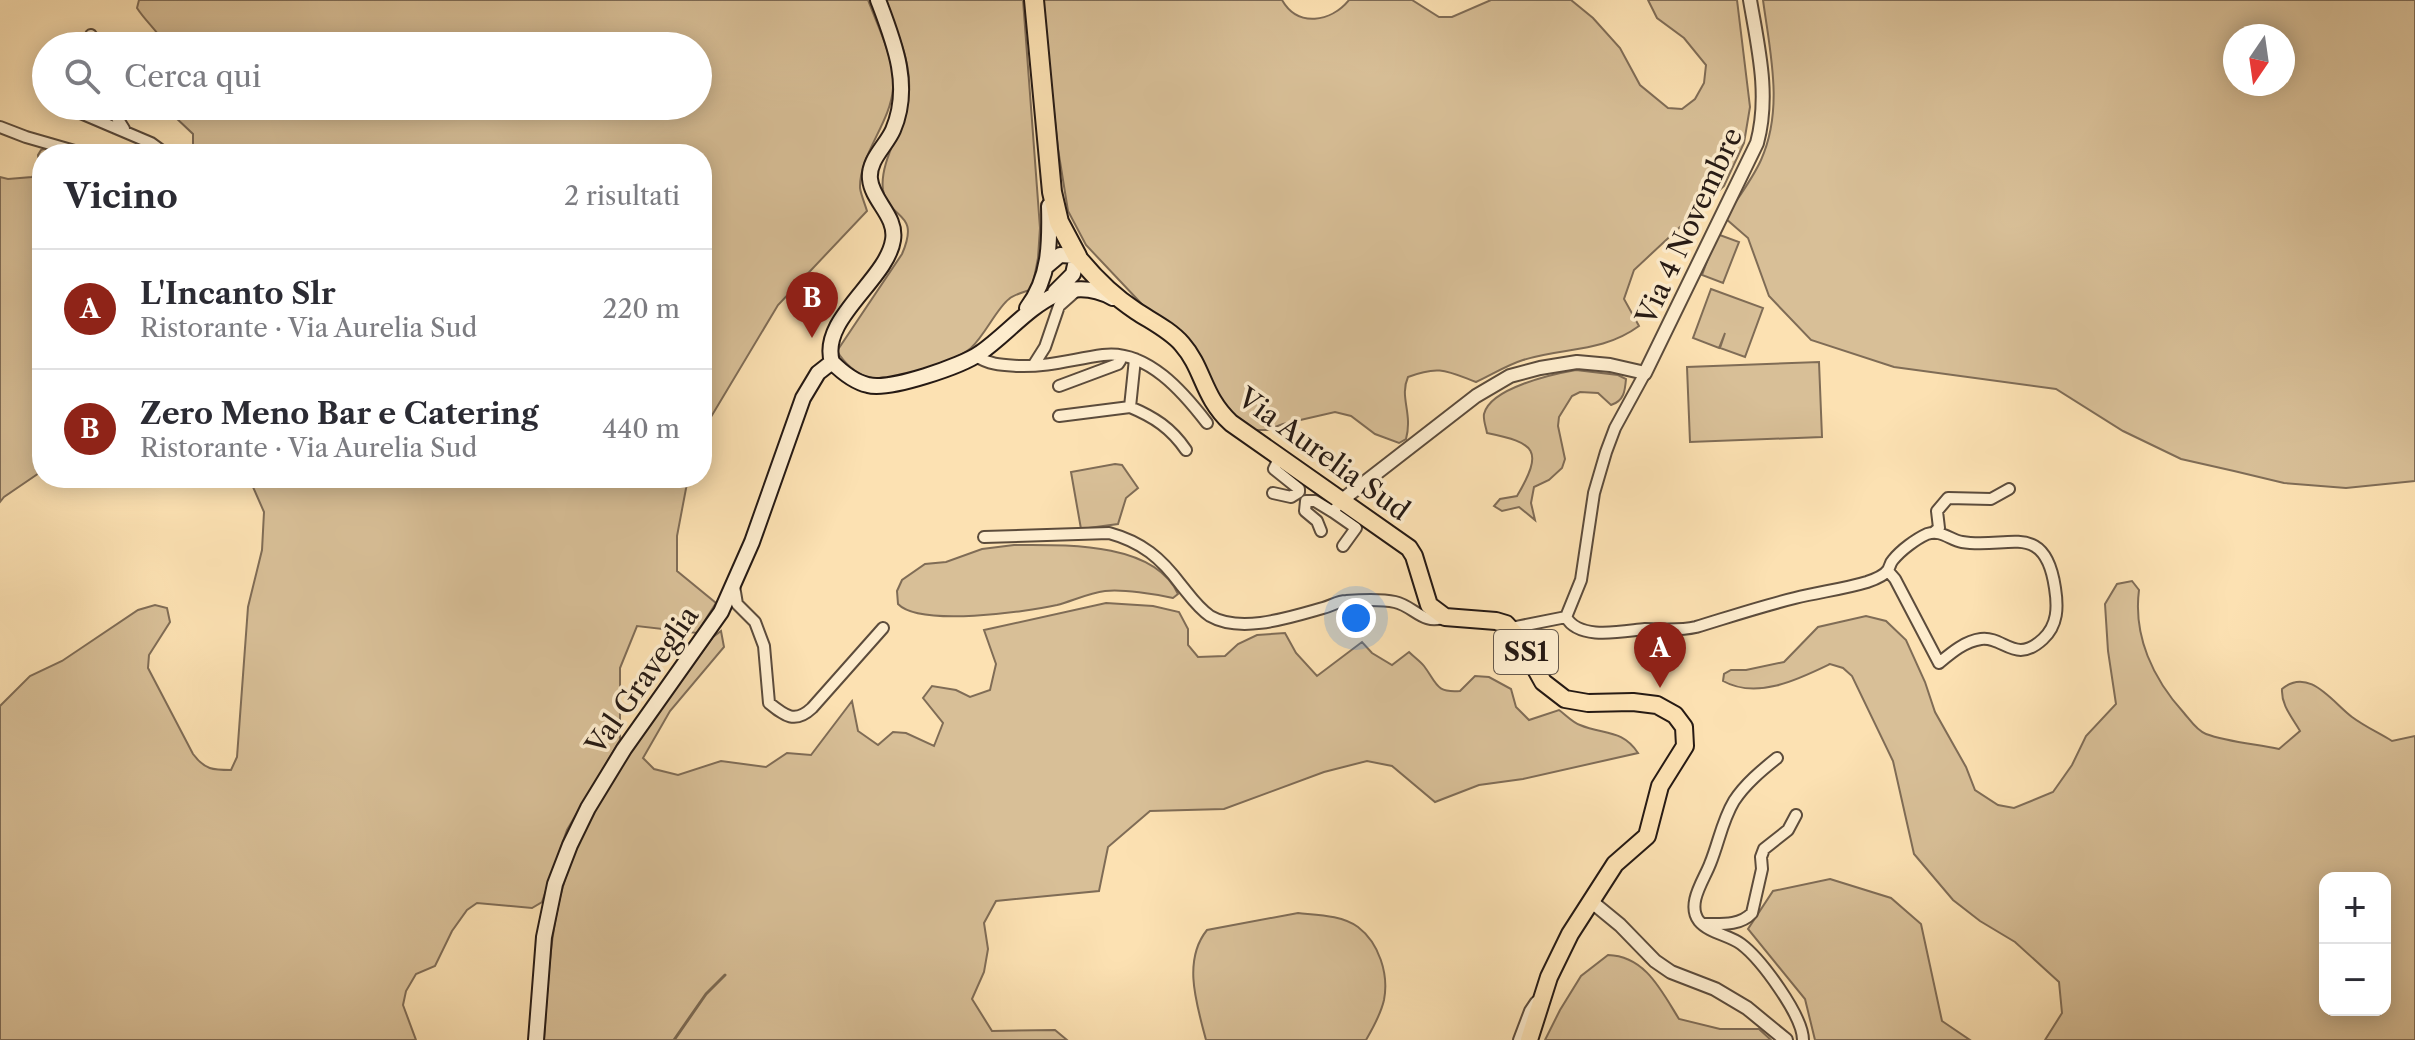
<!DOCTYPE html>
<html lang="it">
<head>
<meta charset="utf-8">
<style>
	body { margin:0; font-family:"Libre Caslon Text",serif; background:#f7f7f7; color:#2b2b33 }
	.controls { position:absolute; right:24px; bottom:24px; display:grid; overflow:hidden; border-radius:16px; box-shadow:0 4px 20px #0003 }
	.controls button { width:72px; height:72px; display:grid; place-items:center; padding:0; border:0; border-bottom:2px solid #e1e1e2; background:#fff; color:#2b2b33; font:40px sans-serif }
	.compass { position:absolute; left:2223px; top:24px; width:72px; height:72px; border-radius:50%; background:#fff; box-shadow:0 4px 20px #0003; rotate:193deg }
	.you { position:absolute; left:1356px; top:618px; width:28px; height:28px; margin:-20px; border:6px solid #fff; border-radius:50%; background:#1a73e8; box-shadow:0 0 0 12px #1a73e833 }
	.badge { display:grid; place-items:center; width:52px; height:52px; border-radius:50%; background:#8f2418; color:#fff; font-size:26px; font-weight:700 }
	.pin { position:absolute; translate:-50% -66px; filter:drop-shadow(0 2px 4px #0008) }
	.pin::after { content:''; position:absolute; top:42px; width:28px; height:24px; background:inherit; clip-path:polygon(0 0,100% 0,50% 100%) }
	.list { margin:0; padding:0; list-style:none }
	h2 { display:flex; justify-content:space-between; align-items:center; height:104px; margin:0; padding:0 32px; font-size:34px }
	h2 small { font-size:26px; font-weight:400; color:#7c7c81 }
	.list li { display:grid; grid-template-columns:52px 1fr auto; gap:24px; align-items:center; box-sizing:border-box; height:120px; padding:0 32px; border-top:2px solid #e1e1e2 }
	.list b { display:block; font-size:30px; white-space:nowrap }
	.list p { margin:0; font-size:26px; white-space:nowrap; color:#7c7c81 }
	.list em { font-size:26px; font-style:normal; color:#7c7c81 }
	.icon { flex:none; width:44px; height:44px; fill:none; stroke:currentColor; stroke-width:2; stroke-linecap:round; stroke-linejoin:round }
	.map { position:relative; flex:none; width:2415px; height:1040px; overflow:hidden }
	.search { position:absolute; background:#fff; box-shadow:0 4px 20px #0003; left:32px; top:32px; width:680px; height:88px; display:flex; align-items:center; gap:20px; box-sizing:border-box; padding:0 28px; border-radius:44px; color:#7c7c81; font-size:30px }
	.panel { position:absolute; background:#fff; box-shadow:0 4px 20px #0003; left:32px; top:144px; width:680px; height:344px; border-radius:32px }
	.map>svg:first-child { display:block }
	.green { fill:#d8bf97; stroke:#7f6c56; stroke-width:2; fill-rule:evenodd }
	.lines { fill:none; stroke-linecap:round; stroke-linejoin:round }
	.stream { stroke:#7b6952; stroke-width:3 }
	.minor-casing { stroke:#5c4c3c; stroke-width:14 }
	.tertiary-casing { stroke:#5c4c3c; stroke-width:16 }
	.secondary-casing { stroke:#261a14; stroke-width:18 }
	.primary-casing { stroke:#261a14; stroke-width:20 }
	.trunk-casing { stroke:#261a14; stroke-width:22 }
	.minor { stroke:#fdeccd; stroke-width:10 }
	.tertiary { stroke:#fdeccd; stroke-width:12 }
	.secondary { stroke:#fdeccd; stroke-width:14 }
	.primary { stroke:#fce1b2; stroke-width:16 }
	.trunk { stroke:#fce1b2; stroke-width:18 }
	.labels { text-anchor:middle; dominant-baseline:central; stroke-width:7; stroke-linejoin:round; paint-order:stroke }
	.shield { fill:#fdeccd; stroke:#66594c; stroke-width:2 }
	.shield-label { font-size:26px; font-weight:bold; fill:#261a14 }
	.street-label { font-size:28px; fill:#261a14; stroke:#fdeccd }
</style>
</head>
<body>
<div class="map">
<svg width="2415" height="1040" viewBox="0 0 2415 1040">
	<rect width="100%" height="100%" fill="#fce1b2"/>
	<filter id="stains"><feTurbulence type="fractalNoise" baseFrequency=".0025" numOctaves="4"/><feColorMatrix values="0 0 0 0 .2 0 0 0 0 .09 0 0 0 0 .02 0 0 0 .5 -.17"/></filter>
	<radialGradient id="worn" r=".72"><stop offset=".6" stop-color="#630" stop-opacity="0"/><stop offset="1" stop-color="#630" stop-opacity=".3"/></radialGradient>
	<path class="green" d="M 139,0 L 868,0 C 878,27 895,59 893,88 C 891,122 859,155 860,188 C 861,195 865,204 867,211 L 778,305 L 702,432 L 702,154 L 193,154 L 193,134 L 173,115 L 173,106 L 698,106 L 698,46 L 166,46 C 158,31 146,22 137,8 Z
		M 885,0 L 1023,0 L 1040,228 L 1038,258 L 1032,289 C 1025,292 1014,294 1009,299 C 997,308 985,335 971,348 C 956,361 888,383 870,378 C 856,374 844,363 837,351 L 902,254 C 921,210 889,221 883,190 C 879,162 904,127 908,101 C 914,66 897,32 885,0 Z
		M 1042,0 L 1282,0 C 1298,28 1331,22 1349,0 L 1412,0 L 1439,17 L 1452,17 L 1491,0 L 1571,0 L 1593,18 L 1620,48 L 1640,85 L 1668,108 L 1682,109 L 1695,99 L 1704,83 L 1706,65 L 1684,38 L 1657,18 L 1648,0 L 1737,0 L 1750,107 L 1744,143 L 1724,186 L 1634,270 L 1624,299 L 1639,326 C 1602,353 1564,347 1523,360 C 1507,365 1491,375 1476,382 C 1447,371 1439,365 1408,377 C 1399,397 1413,413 1406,439 L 1399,443 L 1375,434 L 1351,416 L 1335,412 L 1283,424 L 1267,430 L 1251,430 L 1236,420 L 1154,317 L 1086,245 L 1068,211 L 1058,149 Z
		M 1763,0 L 2415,0 L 2415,481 L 2346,488 L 2284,483 L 2234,471 L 2181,459 L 2123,431 L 2056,389 L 1894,367 L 1811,340 L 1769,296 L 1748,238 L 1725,218 C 1737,199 1752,180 1761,160 C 1784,109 1770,52 1763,0 ZM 2235,36 L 2283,36 L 2283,84 L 2235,84 Z
		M 46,148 L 67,154 L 42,154 L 42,471 L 4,497 L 0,502 L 0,177 L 8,179 L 32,177 L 39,167 L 38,155 L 41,150 Z
		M 1717,234 L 1739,242 L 1723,283 L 1702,275 Z
		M 1711,289 L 1763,308 L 1745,357 L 1720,348 L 1725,333 L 1719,348 L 1693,338 Z
		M 1819,362 L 1822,437 L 1690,442 L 1687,367 Z
		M 1576,370 L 1618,375 L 1626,379 C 1625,391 1624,401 1611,405 L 1598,393 L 1580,392 L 1572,396 L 1559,417 L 1558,426 L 1565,459 L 1562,468 L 1549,480 L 1534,487 L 1531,503 L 1535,520 L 1519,507 L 1502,511 L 1494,506 L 1500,499 L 1517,496 C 1544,450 1536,443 1487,433 C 1486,427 1483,420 1484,414 C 1490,388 1553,374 1576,370 Z
		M 1115,464 L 1122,465 L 1138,488 L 1126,498 L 1118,524 L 1081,529 L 1071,472 Z
		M 249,478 L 688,478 L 677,536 L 677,571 L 716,603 L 697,633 L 637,626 L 620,668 L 620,740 L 567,830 L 542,902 L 532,908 L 477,903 L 467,910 L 452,931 L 435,966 L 416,974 L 406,991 L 403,1005 L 416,1040 L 0,1040 L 0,706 L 30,676 L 62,661 L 138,610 L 155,605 L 167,608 L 170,622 L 149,655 L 148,668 L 193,754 C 205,770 213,770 231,770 L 237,757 L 248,607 L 262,550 L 264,512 Z
		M 1014,545 C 1062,545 1154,541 1178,594 L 1173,598 C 1155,594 1123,589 1105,591 C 1089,593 1072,601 1057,605 C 1026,612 920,627 898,604 L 897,591 L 902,580 L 925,564 L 946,562 L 982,549 Z
		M 2132,581 L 2139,590 C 2133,636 2153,679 2184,713 C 2190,720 2197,731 2206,734 C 2228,742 2255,744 2279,749 L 2300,731 C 2292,717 2281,705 2282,689 C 2309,666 2333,703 2352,717 C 2364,726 2379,733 2392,741 L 2415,736 L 2415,1040 L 2045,1040 L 2062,1013 L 2059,982 L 2015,942 L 1980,921 L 1953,900 L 1914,854 L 1893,761 L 1852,676 L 1843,668 L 1830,664 C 1799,679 1757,700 1723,681 L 1724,674 L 1731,670 L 1746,670 L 1784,662 L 1818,627 L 1866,616 L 1886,621 L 1906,640 L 1925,682 L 1935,712 L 1966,767 L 1975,790 L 1998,805 L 2014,808 L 2053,792 L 2072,765 L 2086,736 L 2116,704 L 2108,651 L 2105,604 L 2117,584 ZM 2325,878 L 2385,878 L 2385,1010 L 2325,1010 Z
		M 1106,603 L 1153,606 L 1179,612 L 1188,629 L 1188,645 L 1198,657 L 1225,656 L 1238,644 L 1257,635 L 1285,633 L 1296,653 L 1317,676 L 1362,642 L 1372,653 L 1392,665 L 1409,652 C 1414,657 1420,661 1424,666 C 1437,683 1435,693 1460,691 L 1475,676 L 1489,677 L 1511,689 L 1516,707 L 1529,720 L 1559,710 C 1566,715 1572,722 1580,725 C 1604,735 1622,729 1638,753 L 1523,779 L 1479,785 L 1435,802 L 1392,766 L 1367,761 L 1324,772 L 1224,809 L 1150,811 L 1108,847 L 1099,891 L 996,901 L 984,923 L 988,949 L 984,972 L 972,999 L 992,1031 L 1055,1030 L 1067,1040 L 544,1040 C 548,980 550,915 572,859 C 603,782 665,704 713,637 L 721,631 L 724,647 L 670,711 L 643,758 L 654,769 L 678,775 L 721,761 L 766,767 L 787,753 L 811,755 L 852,701 L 858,731 L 878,745 L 893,732 L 906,733 L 934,746 L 943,723 L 923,698 L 932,686 L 956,690 L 970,697 L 990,690 L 996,664 L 984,630 Z
		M 1830,879 L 1891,898 L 1921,924 L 1942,1021 L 1970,1040 L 1815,1040 L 1805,999 L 1748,929 L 1773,891 Z
		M 1298,913 C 1317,915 1342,915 1358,927 C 1379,943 1389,974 1384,1000 C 1381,1013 1373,1028 1366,1040 L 1206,1040 C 1197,1005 1182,961 1207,930 Z
		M 1608,955 C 1645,956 1661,990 1679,1019 L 1720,1029 L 1759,1029 L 1771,1040 L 1545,1040 L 1560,1010 L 1581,976 Z"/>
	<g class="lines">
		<path class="stream" d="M 674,1040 L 706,994 L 725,975"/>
		<g class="minor-casing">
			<path id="minor" d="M 91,35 L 97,46
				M 64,106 L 151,143 L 166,154
				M 115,106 L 114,113 L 124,129
				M 0,127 L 26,137 L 85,154
				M 976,356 C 990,365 1002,365 1018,366 C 1049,367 1073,359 1103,355 C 1147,349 1184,393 1207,423
				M 1135,359 L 1130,407 C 1154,417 1171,428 1186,450
				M 1033,366 L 1045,347 L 1059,306 L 1077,290
				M 1059,386 L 1118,364 L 1120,361 L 1117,355
				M 1059,416 L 1130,407
				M 1273,493 L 1291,497 L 1299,492 L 1299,489 L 1274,469 L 1280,457
				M 1336,508 L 1333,512 L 1356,528 L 1343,546
				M 1321,531 L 1317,521 L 1305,511 L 1306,501 L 1315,501 L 1333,512
				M 1933,533 L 1939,528 L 1937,511 L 1948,498 L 1991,499 L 2009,489
				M 984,537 L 1109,533 C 1142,542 1161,558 1181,585 C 1190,596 1198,608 1210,616 C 1241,634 1291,617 1323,608 C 1331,606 1338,601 1346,601 C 1361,600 1381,599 1395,602 C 1414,606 1423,626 1445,617
				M 734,586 L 737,604 L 755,622 L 764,646 L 769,703 C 785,716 795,724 812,708 L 883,628
				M 1566,617 C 1579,641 1623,631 1645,629 C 1662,629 1679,631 1696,627 C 1729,617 1762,606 1795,598 C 1819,592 1844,589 1867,582 C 1873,580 1884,576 1888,570 C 1890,567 1890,563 1893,560 C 1901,550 1916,539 1927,534 C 1941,529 1950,540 1962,542 C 2007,550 2045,519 2055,588 C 2058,607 2058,625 2043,639 C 2015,665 2004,636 1981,639 C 1965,641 1951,653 1939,663 L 1895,579 L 1888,571
				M 1566,617 L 1581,580 L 1594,493 L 1606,452 L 1615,428 L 1645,373
				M 1511,628 L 1566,617
				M 1777,758 C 1762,770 1745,784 1734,801 C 1722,821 1719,842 1710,864 C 1704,880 1686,904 1699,921 C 1709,933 1729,935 1741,944 C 1761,959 1803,1016 1803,1040
				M 1704,924 C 1721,924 1740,926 1752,913 L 1762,869 L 1761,857 L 1764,849 L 1788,830 L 1796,815
				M 1519,1040 L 1530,1011 L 1536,1002"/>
		</g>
		<g class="tertiary-casing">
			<path id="tertiary" d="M 1342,500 L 1476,396 L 1510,376 L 1540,368 L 1577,362 L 1610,365 L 1645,373 L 1757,143 C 1770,95 1758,47 1750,0
				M 1592,902 L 1620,925 L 1655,961 L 1671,972 L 1715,989 L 1747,1008 L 1786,1040"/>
		</g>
		<g class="secondary-casing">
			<path id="secondary" d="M 878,0 C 894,42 912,86 893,130 C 886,146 868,160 870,179 C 872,201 897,216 893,240 C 887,280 819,319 832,362 C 842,372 854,382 868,385 C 889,391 962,366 980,353 C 1021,325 1056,267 1113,298
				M 1047,266 L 1060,255 L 1077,256 L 1073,274 L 1055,292
				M 1027,308 C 1050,277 1050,243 1049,206
				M 536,1040 L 544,937 L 555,884 L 570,845 L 588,808 L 624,749 L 721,612 L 752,542 L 803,398 L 818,373 L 832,362"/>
		</g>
		<g class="primary-casing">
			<path id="primary" d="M 1077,256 C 1094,277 1113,296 1136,311 C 1151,321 1170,330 1182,344 C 1204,369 1202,396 1231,423 L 1409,548 L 1414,556 L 1429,605 L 1445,617 L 1496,621 L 1506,624 L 1518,637 L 1543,682 L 1565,699 L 1588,703 L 1633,702 L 1657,705 L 1675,715 L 1684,727 L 1685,746 L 1660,786 L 1647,836 L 1615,864 L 1570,934 L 1549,977 L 1529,1040"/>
		</g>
		<g class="trunk-casing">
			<path id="trunk" d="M 1034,0 L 1052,192 L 1059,222 L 1077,256"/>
		</g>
		<use href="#minor" class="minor"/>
		<use href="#tertiary" class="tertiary"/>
		<use href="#secondary" class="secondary"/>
		<use href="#primary" class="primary"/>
		<use href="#trunk" class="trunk"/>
	</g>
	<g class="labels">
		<rect class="shield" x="1494" y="630" width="64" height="44" rx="6"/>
		<g class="shield-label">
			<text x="1526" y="652">SS1</text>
		</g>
		<g class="street-label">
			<text transform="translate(1689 226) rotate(-65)">Via 4 Novembre</text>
			<text transform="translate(1324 454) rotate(36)">Via Aurelia Sud</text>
			<text transform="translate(642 680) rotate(-55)">Val Graveglia</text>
		</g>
	</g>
	<rect width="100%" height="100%" filter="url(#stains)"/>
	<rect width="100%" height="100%" fill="url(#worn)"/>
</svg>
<div class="controls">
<button>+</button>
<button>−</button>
</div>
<svg class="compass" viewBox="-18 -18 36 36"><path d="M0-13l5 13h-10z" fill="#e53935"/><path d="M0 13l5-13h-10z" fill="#7c7c81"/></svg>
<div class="you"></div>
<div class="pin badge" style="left:1660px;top:688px">A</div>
<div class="pin badge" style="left:812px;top:338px">B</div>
<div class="search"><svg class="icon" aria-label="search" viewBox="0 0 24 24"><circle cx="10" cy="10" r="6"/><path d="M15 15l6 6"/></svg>Cerca qui</div>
<section class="panel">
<h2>Vicino<small>2 risultati</small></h2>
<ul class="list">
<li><span class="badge">A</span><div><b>L'Incanto Slr</b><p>Ristorante · Via Aurelia Sud</p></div><em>220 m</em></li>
<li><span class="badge">B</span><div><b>Zero Meno Bar e Catering</b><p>Ristorante · Via Aurelia Sud</p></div><em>440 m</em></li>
</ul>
</section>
</div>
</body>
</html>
